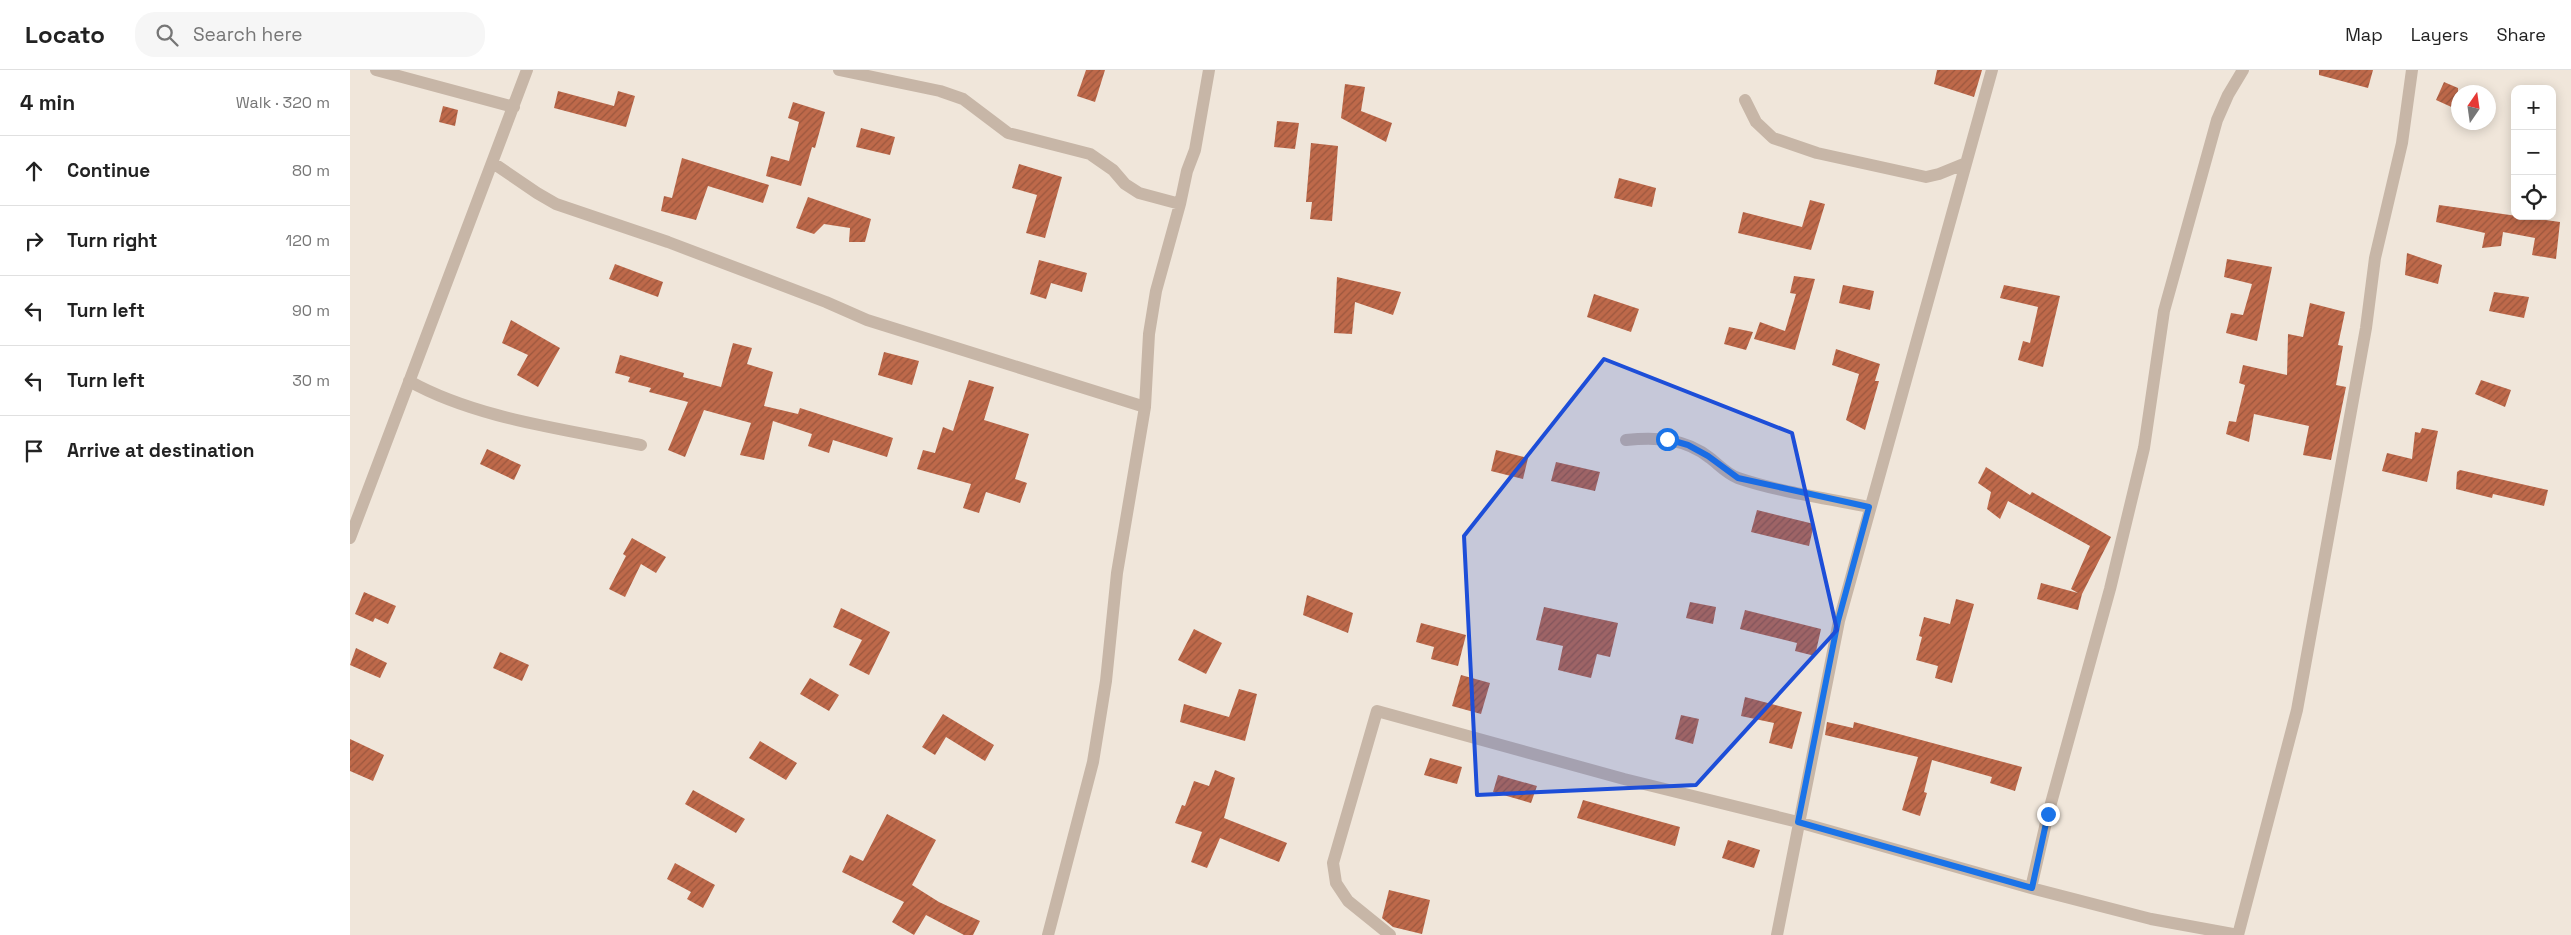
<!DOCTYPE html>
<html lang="en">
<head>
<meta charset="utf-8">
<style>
	body { margin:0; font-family:"Space Grotesk",sans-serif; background:#f6f6f6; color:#222 }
	.controls { position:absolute; right:15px; top:15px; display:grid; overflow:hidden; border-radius:10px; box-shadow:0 2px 12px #0003 }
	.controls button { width:45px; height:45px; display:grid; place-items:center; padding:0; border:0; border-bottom:1px solid #e0e0e0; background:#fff; color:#222; font:25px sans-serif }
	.compass { position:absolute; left:2101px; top:15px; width:45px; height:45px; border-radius:50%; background:#fff; box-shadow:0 2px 12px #0003; rotate:13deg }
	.stop { position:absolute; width:15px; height:15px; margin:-11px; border:4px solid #1a73e8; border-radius:50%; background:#fff }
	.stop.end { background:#1a73e8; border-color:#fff; box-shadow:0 1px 5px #0008 }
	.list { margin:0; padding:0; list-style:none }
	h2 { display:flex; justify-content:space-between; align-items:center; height:65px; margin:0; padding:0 20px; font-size:21px }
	h2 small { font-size:16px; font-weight:400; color:#767676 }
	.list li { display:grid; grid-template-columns:32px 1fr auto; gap:15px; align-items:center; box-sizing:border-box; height:70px; padding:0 20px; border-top:1px solid #e0e0e0 }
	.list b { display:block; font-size:19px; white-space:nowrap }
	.list em { font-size:16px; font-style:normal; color:#767676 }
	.icon { flex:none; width:28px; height:28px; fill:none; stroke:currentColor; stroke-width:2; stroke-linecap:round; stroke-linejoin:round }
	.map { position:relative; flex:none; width:2221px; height:865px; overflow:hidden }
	header { display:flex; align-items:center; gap:30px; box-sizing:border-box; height:70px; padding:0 25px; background:#fff; border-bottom:1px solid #e0e0e0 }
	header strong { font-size:24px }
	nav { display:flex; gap:28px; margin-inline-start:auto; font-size:18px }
	.search { width:350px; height:45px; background:#f6f6f6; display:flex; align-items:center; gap:12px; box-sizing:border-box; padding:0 18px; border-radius:20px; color:#767676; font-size:19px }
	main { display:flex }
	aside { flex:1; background:#fff }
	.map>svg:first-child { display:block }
	.building { fill:url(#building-hatch) }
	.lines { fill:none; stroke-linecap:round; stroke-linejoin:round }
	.street { stroke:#c7b6a7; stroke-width:12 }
	.route { stroke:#1a73e8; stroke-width:6 }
	.marked { fill:#1d4ed8; fill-opacity:0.2; stroke:#1d4ed8; stroke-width:4; stroke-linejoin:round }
</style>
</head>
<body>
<header>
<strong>Locato</strong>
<div class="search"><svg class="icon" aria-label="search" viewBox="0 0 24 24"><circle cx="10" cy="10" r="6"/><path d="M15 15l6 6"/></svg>Search here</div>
<nav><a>Map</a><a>Layers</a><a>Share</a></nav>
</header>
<main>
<aside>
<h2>4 min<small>Walk · 320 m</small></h2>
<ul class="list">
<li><svg class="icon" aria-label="ahead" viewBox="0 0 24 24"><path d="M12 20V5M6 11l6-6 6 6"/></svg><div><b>Continue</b></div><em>80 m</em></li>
<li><svg class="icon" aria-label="right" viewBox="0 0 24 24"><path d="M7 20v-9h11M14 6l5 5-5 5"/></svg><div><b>Turn right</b></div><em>120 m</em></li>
<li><svg class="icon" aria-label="left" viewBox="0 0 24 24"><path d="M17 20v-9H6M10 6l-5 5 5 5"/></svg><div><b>Turn left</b></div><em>90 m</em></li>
<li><svg class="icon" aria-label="left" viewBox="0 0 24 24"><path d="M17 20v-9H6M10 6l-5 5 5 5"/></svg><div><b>Turn left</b></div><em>30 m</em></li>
<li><svg class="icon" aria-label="arrive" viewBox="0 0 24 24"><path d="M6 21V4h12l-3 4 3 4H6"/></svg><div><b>Arrive at destination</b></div></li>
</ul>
</aside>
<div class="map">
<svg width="2221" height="865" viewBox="0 0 2221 865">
	<defs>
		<pattern id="building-hatch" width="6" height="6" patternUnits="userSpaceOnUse" patternTransform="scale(1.25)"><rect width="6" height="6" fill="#be694a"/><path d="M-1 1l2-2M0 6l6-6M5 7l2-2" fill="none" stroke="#9b573e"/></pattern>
	</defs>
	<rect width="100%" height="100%" fill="#f0e6da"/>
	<path class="building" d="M 736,0 L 755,0 L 745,32 L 727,26 Z
		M 1587,0 L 1632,0 L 1624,27 L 1584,14 Z
		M 1969,0 L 2023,0 L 2018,18 L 1969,5 Z
		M 2094,12 L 2108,18 L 2108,40 L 2086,30 Z
		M 995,14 L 1015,17 L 1011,41 L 1042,53 L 1036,72 L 991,48 Z
		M 208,21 L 264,36 L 268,21 L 285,26 L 276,57 L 204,38 Z
		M 443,32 L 475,42 L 465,78 L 462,77 L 451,116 L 416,106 L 421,86 L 439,91 L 449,52 L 438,48 Z
		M 93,36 L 108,40 L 105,56 L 89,52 Z
		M 927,51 L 949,53 L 945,79 L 924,77 Z
		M 511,58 L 545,67 L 540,85 L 506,77 Z
		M 961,73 L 988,76 L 982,151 L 960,149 L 962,132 L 956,132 Z
		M 332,88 L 419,115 L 413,133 L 358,116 L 346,150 L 311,141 L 314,126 L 322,128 Z
		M 669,94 L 712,107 L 695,168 L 676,163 L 687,125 L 662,118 Z
		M 1269,108 L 1306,118 L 1302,137 L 1264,128 Z
		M 458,127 L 521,149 L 515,172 L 499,172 L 500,158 L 474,154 L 464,164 L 446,158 Z
		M 1460,130 L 1475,134 L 1461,180 L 1388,163 L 1393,142 L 1452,157 Z
		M 2089,135 L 2210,152 L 2206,189 L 2182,185 L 2185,168 L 2153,162 L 2151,176 L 2132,178 L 2135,163 L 2086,152 Z
		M 2057,183 L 2092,195 L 2088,214 L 2055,205 Z
		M 1877,189 L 1922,197 L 1907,271 L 1876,263 L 1881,243 L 1893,245 L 1902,214 L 1874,207 Z
		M 689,190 L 737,203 L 732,222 L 701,213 L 696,229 L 680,224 Z
		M 265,194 L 313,212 L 308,227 L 259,209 Z
		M 1444,206 L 1465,209 L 1445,280 L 1404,269 L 1410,252 L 1435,261 L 1446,224 L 1440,223 Z
		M 987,207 L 1051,222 L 1043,245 L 1005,232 L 1002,264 L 984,263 Z
		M 1493,215 L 1524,221 L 1520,240 L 1489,233 Z
		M 1654,215 L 1710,226 L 1693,297 L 1668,290 L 1673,271 L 1680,273 L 1688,237 L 1650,228 Z
		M 2144,222 L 2179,227 L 2174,248 L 2139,241 Z
		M 1244,224 L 1289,239 L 1281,262 L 1237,247 Z
		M 1960,233 L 1995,242 L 1988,275 L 1993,276 L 1986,315 L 1996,317 L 1981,390 L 1953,385 L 1959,356 L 1904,344 L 1899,372 L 1876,364 L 1879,351 L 1886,352 L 1895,315 L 1889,313 L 1893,295 L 1937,305 L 1938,264 L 1953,267 Z
		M 161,250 L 210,278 L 188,317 L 167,305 L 178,285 L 152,273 Z
		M 1379,257 L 1403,262 L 1396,280 L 1374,274 Z
		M 383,273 L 402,278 L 397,294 L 423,302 L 414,336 L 448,344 L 450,338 L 543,368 L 537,387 L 483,370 L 479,383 L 458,376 L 462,364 L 423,351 L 414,390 L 390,385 L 401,353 L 354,340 L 335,387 L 318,380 L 338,332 L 299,322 L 301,318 L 278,312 L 280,307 L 265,303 L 270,285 L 334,303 L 333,307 L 371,317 Z
		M 1486,279 L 1530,294 L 1525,311 L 1529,311 L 1515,360 L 1496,350 L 1509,304 L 1482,295 Z
		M 534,282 L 569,291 L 562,315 L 528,305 Z
		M 619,310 L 644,317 L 634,350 L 679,364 L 665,409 L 677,413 L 670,433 L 636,422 L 629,443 L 613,438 L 621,414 L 567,399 L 573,380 L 585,383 L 593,357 L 603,361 Z
		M 2131,310 L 2161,320 L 2155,337 L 2125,324 Z
		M 2072,358 L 2088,361 L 2077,412 L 2032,401 L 2037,383 L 2062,389 L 2065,362 L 2070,363 Z
		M 137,379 L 171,395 L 164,410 L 130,394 Z
		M 1146,380 L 1178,388 L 1173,409 L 1141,401 Z
		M 1206,392 L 1250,402 L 1245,421 L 1201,411 Z
		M 1636,397 L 1680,425 L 1682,422 L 1761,467 L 1732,524 L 1728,540 L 1687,529 L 1691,513 L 1728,523 L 1721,519 L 1740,476 L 1658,431 L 1650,449 L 1637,439 L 1641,422 L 1628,413 Z
		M 2110,400 L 2198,420 L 2194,436 L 2143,424 L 2142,428 L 2106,419 L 2107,402 Z
		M 1407,440 L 1464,454 L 1459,476 L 1401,462 Z
		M 282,468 L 316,487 L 306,503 L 291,494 L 275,527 L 259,519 L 276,486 L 273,484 Z
		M 14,522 L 46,536 L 38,554 L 25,548 L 23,552 L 5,544 Z
		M 957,525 L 1003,543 L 998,563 L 953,545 Z
		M 1606,529 L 1624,534 L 1602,613 L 1585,608 L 1588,596 L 1566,590 L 1572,567 L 1569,566 L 1574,547 L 1600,554 Z
		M 1340,532 L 1366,537 L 1363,554 L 1336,548 Z
		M 1194,537 L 1268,553 L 1260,587 L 1247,584 L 1241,608 L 1208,600 L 1213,576 L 1186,570 Z
		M 491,538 L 540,562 L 519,605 L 499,595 L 512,570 L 483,557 Z
		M 1395,540 L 1471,559 L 1465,586 L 1445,581 L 1447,573 L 1390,559 Z
		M 1071,553 L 1116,565 L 1108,596 L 1081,589 L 1084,577 L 1066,572 Z
		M 844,559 L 872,573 L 856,604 L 828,590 Z
		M 6,578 L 37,593 L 30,608 L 0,595 Z
		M 150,582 L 179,595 L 172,611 L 143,598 Z
		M 1111,605 L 1140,613 L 1131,644 L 1102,636 Z
		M 460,608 L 489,625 L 479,641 L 450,624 Z
		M 889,619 L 907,624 L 895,671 L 830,652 L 834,634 L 879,647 Z
		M 1395,627 L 1452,642 L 1442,679 L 1419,673 L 1424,653 L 1391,646 Z
		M 593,644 L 644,675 L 635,691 L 596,667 L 585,685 L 572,677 Z
		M 1331,645 L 1349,649 L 1343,674 L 1325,669 Z
		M 1477,652 L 1503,658 L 1504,652 L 1672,697 L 1665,721 L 1640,713 L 1642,707 L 1582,690 L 1574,722 L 1577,723 L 1570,746 L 1552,740 L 1568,687 L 1475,665 Z
		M 0,669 L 34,685 L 23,711 L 0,701 Z
		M 410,671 L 447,693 L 436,710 L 399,688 Z
		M 1080,688 L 1112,697 L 1107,714 L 1074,705 Z
		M 865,700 L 885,708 L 874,748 L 937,773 L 929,792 L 870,768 L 857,798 L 841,792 L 852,762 L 825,753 L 832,735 L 835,736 L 844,711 L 859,716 Z
		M 1148,705 L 1187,716 L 1181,733 L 1143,722 Z
		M 343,720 L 395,749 L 386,763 L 335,734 Z
		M 1233,730 L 1330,757 L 1325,776 L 1227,748 Z
		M 537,744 L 586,770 L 562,815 L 589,832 L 630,851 L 623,865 L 614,865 L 576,845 L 564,865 L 542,852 L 554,832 L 492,802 L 500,785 L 513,791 Z
		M 1378,770 L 1410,780 L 1404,798 L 1372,788 Z
		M 325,793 L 365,815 L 353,838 L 337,829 L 341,822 L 317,809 Z
		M 1039,820 L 1080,830 L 1072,864 L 1043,857 L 1032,848 Z"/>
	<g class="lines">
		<path class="street" d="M 26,0 L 164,37
			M 489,0 L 590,21 L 613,29 L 658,63 L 740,84 L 763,100 L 775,114 L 789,123 L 830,134
			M 1395,30 L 1406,52 L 1423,68 L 1467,83 L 1576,107 L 1589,104 L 1616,93
			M 143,93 L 187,123 L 206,134 L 318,172 L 476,232 L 517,250 L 795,337
			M 59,311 C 127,349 215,359 291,375
			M 1276,370 C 1306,367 1335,368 1360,388 C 1368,394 1377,404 1388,408 C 1429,422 1476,428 1519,437
			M 0,468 L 177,0
			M 1681,818 L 1698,744 L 1760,519 L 1794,378 L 1814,241 L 1867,50 L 1878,25 L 1893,0
			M 698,865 L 743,692 L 756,611 L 767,503 L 795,337 L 799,264 L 806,221 L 830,134 L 837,101 L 845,80 L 859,0
			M 1040,865 L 998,831 L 986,813 L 983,793 L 1027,641 L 1274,709 L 1448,752 L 1681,818 L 1801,849 L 1888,865
			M 1427,865 L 1489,551 L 1642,0
			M 1888,865 L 1947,640 L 2016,258 L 2025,188 L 2052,73 L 2062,0"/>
	</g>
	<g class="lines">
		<path class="route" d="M 1317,369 L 1338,375 L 1358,386 L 1388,408 L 1519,437 L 1488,551 L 1448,752 L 1682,818 L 1698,744"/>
	</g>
	<path class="marked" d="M 1254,289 L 1442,363 L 1487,560 L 1346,715 L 1127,725 L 1114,466 Z"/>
</svg>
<div class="controls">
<button>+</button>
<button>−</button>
<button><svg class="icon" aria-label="locate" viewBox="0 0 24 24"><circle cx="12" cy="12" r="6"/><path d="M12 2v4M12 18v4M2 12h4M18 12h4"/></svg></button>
</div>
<svg class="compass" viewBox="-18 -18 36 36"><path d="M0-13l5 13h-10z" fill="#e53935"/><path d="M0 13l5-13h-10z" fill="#767676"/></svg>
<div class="stop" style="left:1317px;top:369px"></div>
<div class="stop end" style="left:1698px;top:744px"></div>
</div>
</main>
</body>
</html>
